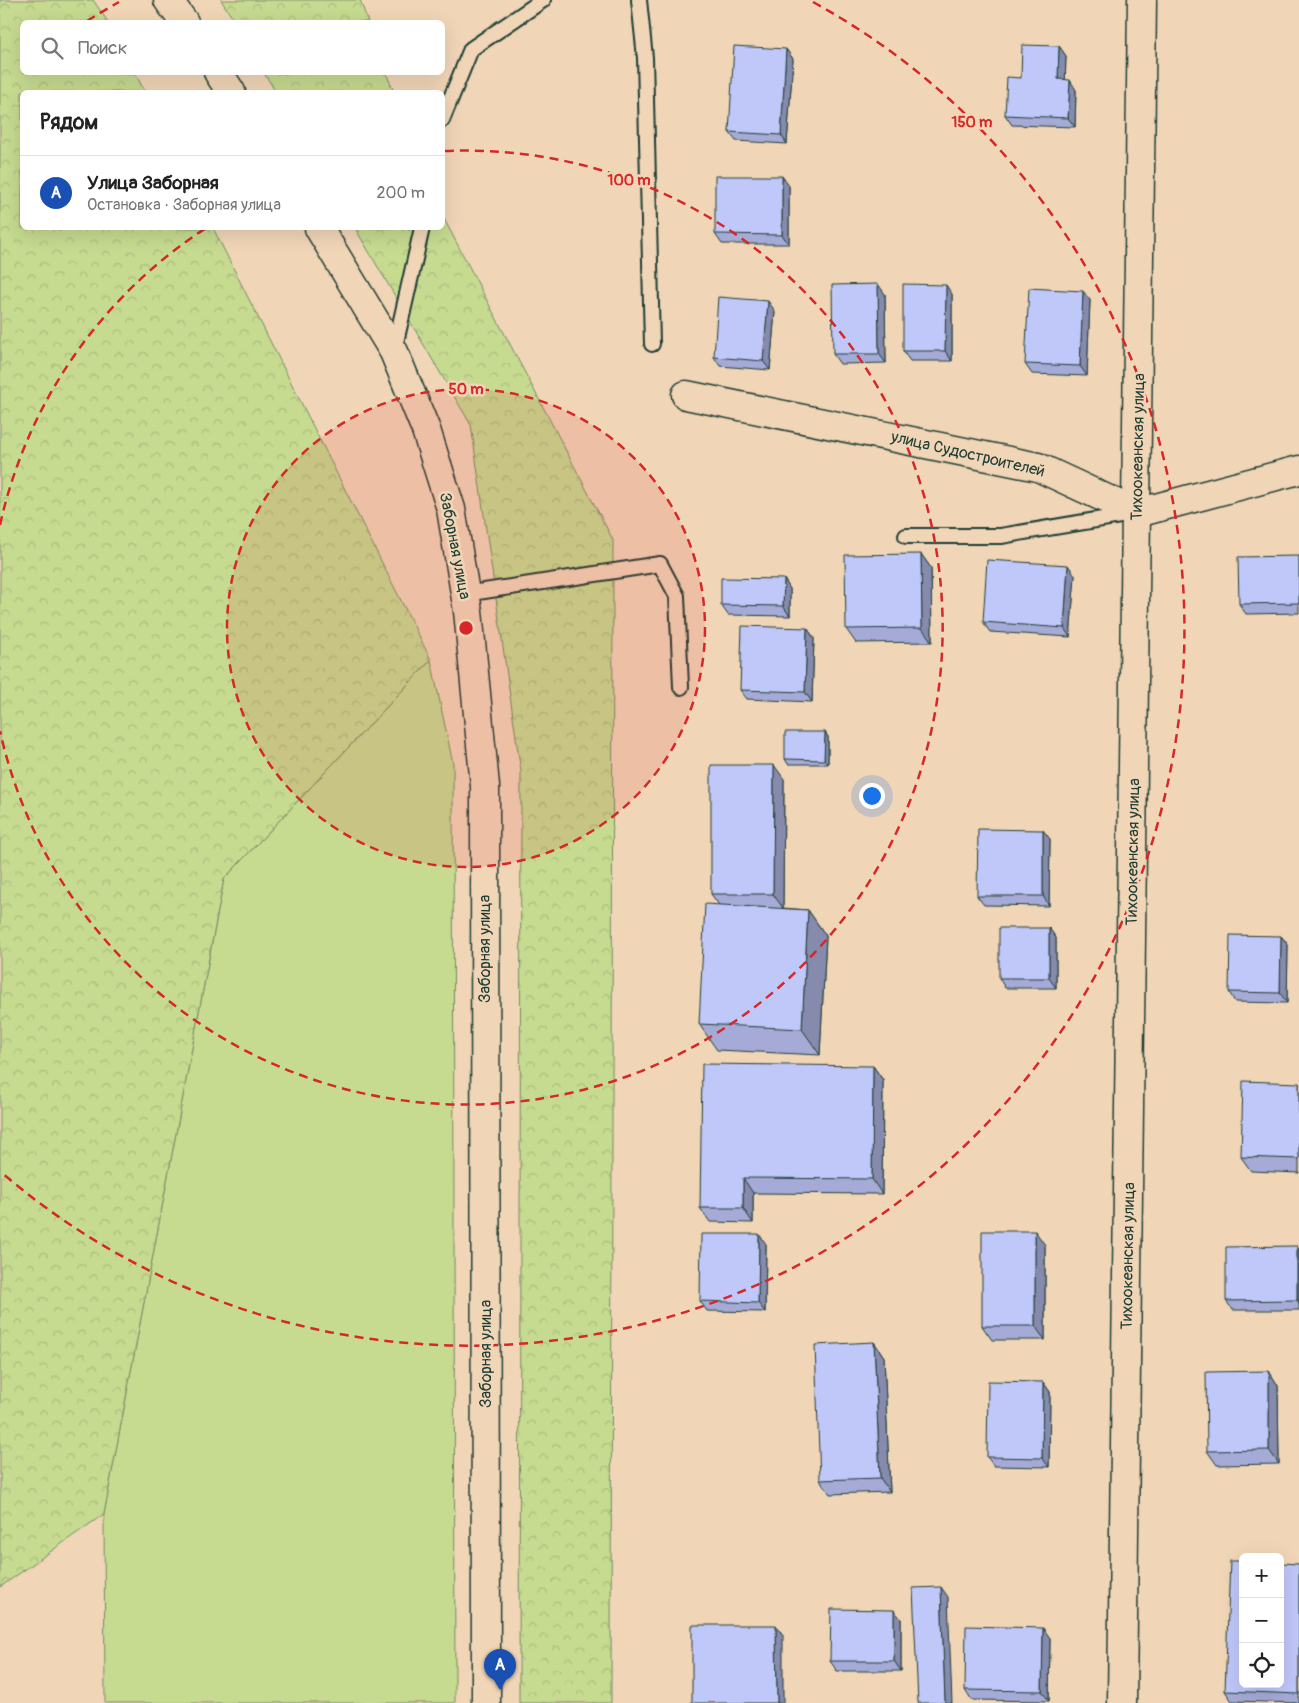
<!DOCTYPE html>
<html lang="ru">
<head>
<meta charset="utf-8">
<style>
	body { margin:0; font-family:Pangolin,sans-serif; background:#f6f6f6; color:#222 }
	.controls { position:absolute; right:15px; bottom:15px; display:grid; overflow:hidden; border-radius:8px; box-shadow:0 5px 20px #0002 }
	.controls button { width:45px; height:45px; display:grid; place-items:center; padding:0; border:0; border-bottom:1px solid #e0e0e0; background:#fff; color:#222; font:25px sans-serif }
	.you { position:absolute; left:871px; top:795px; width:18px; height:18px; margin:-12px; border:4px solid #fff; border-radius:50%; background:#1a73e8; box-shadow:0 0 0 8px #1a73e833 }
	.badge { display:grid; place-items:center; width:32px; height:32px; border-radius:50%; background:#d1495b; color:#fff; font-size:16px; font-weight:700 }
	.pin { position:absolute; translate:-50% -41px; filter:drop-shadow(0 1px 2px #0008) }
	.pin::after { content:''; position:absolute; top:26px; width:18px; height:15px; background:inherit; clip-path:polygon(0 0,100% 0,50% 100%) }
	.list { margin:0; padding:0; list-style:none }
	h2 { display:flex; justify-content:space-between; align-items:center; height:65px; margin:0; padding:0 20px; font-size:21px }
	h2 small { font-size:16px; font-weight:400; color:#767676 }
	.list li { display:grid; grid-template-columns:32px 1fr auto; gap:15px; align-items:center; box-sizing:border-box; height:75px; padding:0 20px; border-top:1px solid #e0e0e0 }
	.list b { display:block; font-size:19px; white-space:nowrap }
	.list p { margin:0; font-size:16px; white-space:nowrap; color:#767676 }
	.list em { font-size:16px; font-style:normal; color:#767676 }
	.icon { flex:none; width:28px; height:28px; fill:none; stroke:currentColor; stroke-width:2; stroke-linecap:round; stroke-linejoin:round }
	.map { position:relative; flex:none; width:1299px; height:1703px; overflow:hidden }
	.search { position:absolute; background:#fff; box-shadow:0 5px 20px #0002; left:20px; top:20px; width:425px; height:55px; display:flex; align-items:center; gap:12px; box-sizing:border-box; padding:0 18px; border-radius:8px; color:#767676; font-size:19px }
	.panel { position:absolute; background:#fff; box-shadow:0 5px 20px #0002; left:20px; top:90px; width:425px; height:140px; border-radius:8px }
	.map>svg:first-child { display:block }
	.green { fill:#c6da90; stroke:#728c62 }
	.forest { fill:url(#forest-crowns); stroke:#728c62 }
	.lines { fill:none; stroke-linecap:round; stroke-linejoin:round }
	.lane-casing { stroke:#1f3d34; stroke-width:18 }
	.street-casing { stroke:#1f3d34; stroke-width:31 }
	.secondary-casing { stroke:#1f3d34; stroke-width:31 }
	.lane { stroke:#f1d5b7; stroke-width:14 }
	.street { stroke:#f1d5b7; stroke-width:28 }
	.secondary { stroke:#f1d5b7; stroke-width:28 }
	.wall { fill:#a5abd6; stroke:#1f3d34 }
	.shaded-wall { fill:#868bae; stroke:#1f3d34 }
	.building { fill:#c0c7f9; stroke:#1f3d34 }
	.ring { fill:none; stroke:#d62828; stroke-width:2.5; stroke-dasharray:9 6 }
	.labels { text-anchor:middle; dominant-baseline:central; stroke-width:5; stroke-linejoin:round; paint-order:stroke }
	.street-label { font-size:16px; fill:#1f3d34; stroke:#f1d5b7 }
	.centre { fill:#d62828; stroke:#f1d5b7; stroke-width:2.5 }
	.ring-label { font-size:15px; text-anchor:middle; font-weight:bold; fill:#d62828; stroke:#f1d5b7; stroke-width:5; stroke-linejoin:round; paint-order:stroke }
</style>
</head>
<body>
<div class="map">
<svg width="1299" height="1703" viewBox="0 0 1299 1703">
	<defs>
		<pattern id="forest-crowns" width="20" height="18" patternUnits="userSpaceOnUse" patternTransform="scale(1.25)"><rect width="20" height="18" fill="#c6da90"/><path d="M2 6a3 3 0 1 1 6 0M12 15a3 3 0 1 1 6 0" fill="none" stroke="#aabc7d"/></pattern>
	</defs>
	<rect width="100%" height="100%" fill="#f1d5b7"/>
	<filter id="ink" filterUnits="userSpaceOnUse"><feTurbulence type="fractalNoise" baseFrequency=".02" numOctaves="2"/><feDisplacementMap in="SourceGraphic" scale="10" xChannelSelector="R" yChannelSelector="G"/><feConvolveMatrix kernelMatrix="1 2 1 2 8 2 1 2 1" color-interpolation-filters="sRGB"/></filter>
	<g filter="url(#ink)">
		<path class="green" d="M 431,660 L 453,764 L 455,1703 L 105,1703 L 104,1514 L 224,879 Z"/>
		<path class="forest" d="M 0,0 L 93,0 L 108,22 L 22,22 L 22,72 L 135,73 L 145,92 L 22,92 L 22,228 L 213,228 L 431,660 L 224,879 L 104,1514 L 0,1587 Z
			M 221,0 L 360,0 L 368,22 L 235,22 Z
			M 264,73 L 386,73 L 394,92 L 276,92 Z
			M 443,217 L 613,540 L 611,1703 L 519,1703 L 521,772 L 471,425 L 355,228 L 442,228 Z"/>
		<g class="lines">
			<g class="lane-casing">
				<path id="lane" d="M 639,0 L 645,58 L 652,344
					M 442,120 L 471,49 L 543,0
					M 394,351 L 422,228
					M 906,536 L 1001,536 L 1132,514
					M 465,594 L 660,564 L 677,596 L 681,687"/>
			</g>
			<g class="street-casing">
				<path id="street" d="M 686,395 L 1038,467 L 1137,513 L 1299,470
					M 1122,1703 L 1142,0"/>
			</g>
			<g class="secondary-casing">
				<path id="secondary" d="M 168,0 L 184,22
					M 218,72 L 231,92
					M 319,228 L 394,352 L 426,430 L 451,509 L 468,611 L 485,786 L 486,1703"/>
			</g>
			<use href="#lane" class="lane"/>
			<use href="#street" class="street"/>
			<use href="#secondary" class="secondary"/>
		</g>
		<path class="wall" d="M 1059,46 L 1066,56 L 1065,80 L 1076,90 L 1075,127 L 1012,125 L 1005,115 L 1021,78 Z
			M 786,49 L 793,59 L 787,144 L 736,141 L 729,132 Z
			M 789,186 L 789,244 L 722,244 L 715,234 Z
			M 885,294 L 886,363 L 840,364 L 833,354 Z
			M 952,294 L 952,361 L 910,361 L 903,351 Z
			M 1090,300 L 1087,376 L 1032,374 L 1025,364 Z
			M 775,311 L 770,370 L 720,366 L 714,357 Z
			M 921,554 L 931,568 L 932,642 L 856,643 L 846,629 Z
			M 1299,556 L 1299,613 L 1246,614 L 1239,604 Z
			M 1075,575 L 1070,637 L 990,632 L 983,622 Z
			M 784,579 L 790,589 L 790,616 L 728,615 L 721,605 Z
			M 807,628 L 814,638 L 812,702 L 747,699 L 740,690 Z
			M 825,732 L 828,737 L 828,764 L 788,764 L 785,759 Z
			M 784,779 L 783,908 L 808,910 L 826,936 L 820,1055 L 717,1050 L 699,1024 L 719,905 L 711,894 Z
			M 1050,839 L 1049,906 L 984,905 L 977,896 Z
			M 1049,928 L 1056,938 L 1056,988 L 1005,988 L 999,978 Z
			M 1281,936 L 1288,945 L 1287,1003 L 1235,1002 L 1229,992 Z
			M 873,1066 L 883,1080 L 882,1194 L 753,1193 L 753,1223 L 710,1222 L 700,1208 Z
			M 1299,1083 L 1299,1173 L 1251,1171 L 1241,1157 Z
			M 766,1244 L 765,1312 L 707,1311 L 700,1301 Z
			M 1045,1245 L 1045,1340 L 992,1340 L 982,1326 Z
			M 1299,1249 L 1299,1310 L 1233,1310 L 1226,1301 Z
			M 874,1342 L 884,1357 L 890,1492 L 830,1494 L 820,1480 Z
			M 1269,1371 L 1278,1386 L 1279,1464 L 1217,1465 L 1207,1451 Z
			M 1043,1382 L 1050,1392 L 1049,1467 L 994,1466 L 987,1457 Z
			M 1299,1564 L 1299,1703 L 1232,1701 L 1225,1691 Z
			M 901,1619 L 901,1671 L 837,1671 L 830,1661 Z
			M 1050,1638 L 1049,1701 L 971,1700 L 965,1690 Z"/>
		<path class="shaded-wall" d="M 1059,46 L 1066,56 L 1065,89 L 1058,79 Z
			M 786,49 L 793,59 L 787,144 L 781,135 Z
			M 1070,80 L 1076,90 L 1075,127 L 1068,118 Z
			M 782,176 L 789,186 L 789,244 L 782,235 Z
			M 878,284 L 885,294 L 886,363 L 879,354 Z
			M 946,285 L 952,294 L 952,361 L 945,351 Z
			M 1083,291 L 1090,300 L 1087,376 L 1080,366 Z
			M 768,301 L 775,311 L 770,370 L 763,361 Z
			M 921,554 L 931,568 L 932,642 L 922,628 Z
			M 1068,565 L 1075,575 L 1070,637 L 1064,628 Z
			M 784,579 L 790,589 L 790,616 L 783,606 Z
			M 807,628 L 814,638 L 812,702 L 805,692 Z
			M 825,732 L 828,737 L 828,764 L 824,760 Z
			M 774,765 L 784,779 L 783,908 L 773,894 Z
			M 1043,830 L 1050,839 L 1049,906 L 1043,896 Z
			M 808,910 L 826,936 L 820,1055 L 802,1029 Z
			M 1049,928 L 1056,938 L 1056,988 L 1049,978 Z
			M 1281,936 L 1288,945 L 1287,1003 L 1280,993 Z
			M 873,1066 L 883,1080 L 882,1194 L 872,1179 Z
			M 743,1178 L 753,1193 L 753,1223 L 743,1208 Z
			M 1035,1231 L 1045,1245 L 1045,1340 L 1035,1326 Z
			M 759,1234 L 766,1244 L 765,1312 L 758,1303 Z
			M 1297,1246 L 1299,1249 L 1299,1303 L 1297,1300 Z
			M 874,1342 L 884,1357 L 890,1492 L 880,1478 Z
			M 1269,1371 L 1278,1386 L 1279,1464 L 1269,1450 Z
			M 1043,1382 L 1050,1392 L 1049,1467 L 1042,1458 Z
			M 941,1587 L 948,1597 L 952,1703 L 945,1703 Z
			M 894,1610 L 901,1619 L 901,1671 L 894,1661 Z
			M 776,1625 L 783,1635 L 783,1703 L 777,1703 Z
			M 1043,1628 L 1050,1638 L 1049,1701 L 1042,1691 Z"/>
		<path class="building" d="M 1022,45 L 1059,46 L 1058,79 L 1070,80 L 1068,118 L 1005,115 L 1007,77 L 1021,78 Z
			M 734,46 L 786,49 L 781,135 L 729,132 Z
			M 715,176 L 782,176 L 782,235 L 715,234 Z
			M 878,284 L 879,354 L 833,354 L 832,285 Z
			M 903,284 L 946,285 L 945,351 L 903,351 Z
			M 1029,288 L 1083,291 L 1080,366 L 1025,364 Z
			M 718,297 L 768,301 L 763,361 L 714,357 Z
			M 921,554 L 922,628 L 846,629 L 845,555 Z
			M 1299,556 L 1299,603 L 1239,604 L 1238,557 Z
			M 987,560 L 1068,565 L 1064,628 L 983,622 Z
			M 721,578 L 784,579 L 783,606 L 721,605 Z
			M 742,626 L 807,628 L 805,692 L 740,690 Z
			M 785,732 L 825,732 L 824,760 L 785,759 Z
			M 711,765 L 774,765 L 773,894 L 711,894 Z
			M 978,829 L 1043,830 L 1043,896 L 977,896 Z
			M 705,904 L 808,910 L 802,1029 L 699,1024 Z
			M 999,928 L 1049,928 L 1049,978 L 999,978 Z
			M 1230,935 L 1281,936 L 1280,993 L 1229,992 Z
			M 702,1064 L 873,1066 L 872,1179 L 743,1178 L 743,1208 L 700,1208 Z
			M 1243,1081 L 1299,1083 L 1299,1159 L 1241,1157 Z
			M 982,1231 L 1035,1231 L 1035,1326 L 982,1326 Z
			M 701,1234 L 759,1234 L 758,1303 L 700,1301 Z
			M 1297,1246 L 1297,1300 L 1226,1301 L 1226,1247 Z
			M 874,1342 L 880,1478 L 820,1480 L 815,1345 Z
			M 1269,1371 L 1269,1450 L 1207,1451 L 1206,1372 Z
			M 988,1381 L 1043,1382 L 1042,1458 L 987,1457 Z
			M 1230,1561 L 1243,1561 L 1243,1684 L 1280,1684 L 1280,1563 L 1299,1564 L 1299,1694 L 1225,1691 Z
			M 941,1587 L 945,1703 L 918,1703 L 913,1588 Z
			M 831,1609 L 894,1610 L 894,1661 L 830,1661 Z
			M 692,1625 L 776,1625 L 777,1703 L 692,1703 Z
			M 966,1626 L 1043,1628 L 1042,1691 L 965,1690 Z"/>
	</g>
	<circle cx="466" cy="628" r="239" fill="#d62828" fill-opacity=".12"/>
	<g class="ring">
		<circle cx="466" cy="628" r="239"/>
		<path d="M0 525A477 477 0 0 1 206 228M445 151A477 477 0 1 1 0 731"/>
		<path d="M87 21A716 716 0 0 1 119 2M813 2A716 716 0 1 1 1 1172"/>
	</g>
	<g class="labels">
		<g class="street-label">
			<text transform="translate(1138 447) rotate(-89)">Тихоокеанская улица</text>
			<text transform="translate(968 454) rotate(13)">улица Судостроителей</text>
			<text transform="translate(455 546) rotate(79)">Заборная улица</text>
			<text transform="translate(1133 852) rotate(-89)">Тихоокеанская улица</text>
			<text transform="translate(485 949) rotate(-90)">Заборная улица</text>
			<text transform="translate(1128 1256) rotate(-89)">Тихоокеанская улица</text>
			<text transform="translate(486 1354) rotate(-90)">Заборная улица</text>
		</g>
	</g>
	<circle cx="466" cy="628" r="8" class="centre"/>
	<g class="ring-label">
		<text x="972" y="127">150 m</text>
		<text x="629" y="185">100 m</text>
		<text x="466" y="394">50 m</text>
	</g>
</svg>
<div class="controls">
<button>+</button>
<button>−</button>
<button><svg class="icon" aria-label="locate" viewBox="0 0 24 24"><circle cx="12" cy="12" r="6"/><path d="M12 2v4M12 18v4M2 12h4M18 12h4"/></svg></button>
</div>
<div class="you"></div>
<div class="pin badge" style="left:500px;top:1690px;background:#1a4fb4">A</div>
<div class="search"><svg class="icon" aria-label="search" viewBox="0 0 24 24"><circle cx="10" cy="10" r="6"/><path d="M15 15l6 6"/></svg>Поиск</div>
<section class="panel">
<h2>Рядом<small></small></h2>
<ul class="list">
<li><span class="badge" style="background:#1a4fb4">A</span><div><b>Улица Заборная</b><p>Остановка · Заборная улица</p></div><em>200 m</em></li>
</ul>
</section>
</div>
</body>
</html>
